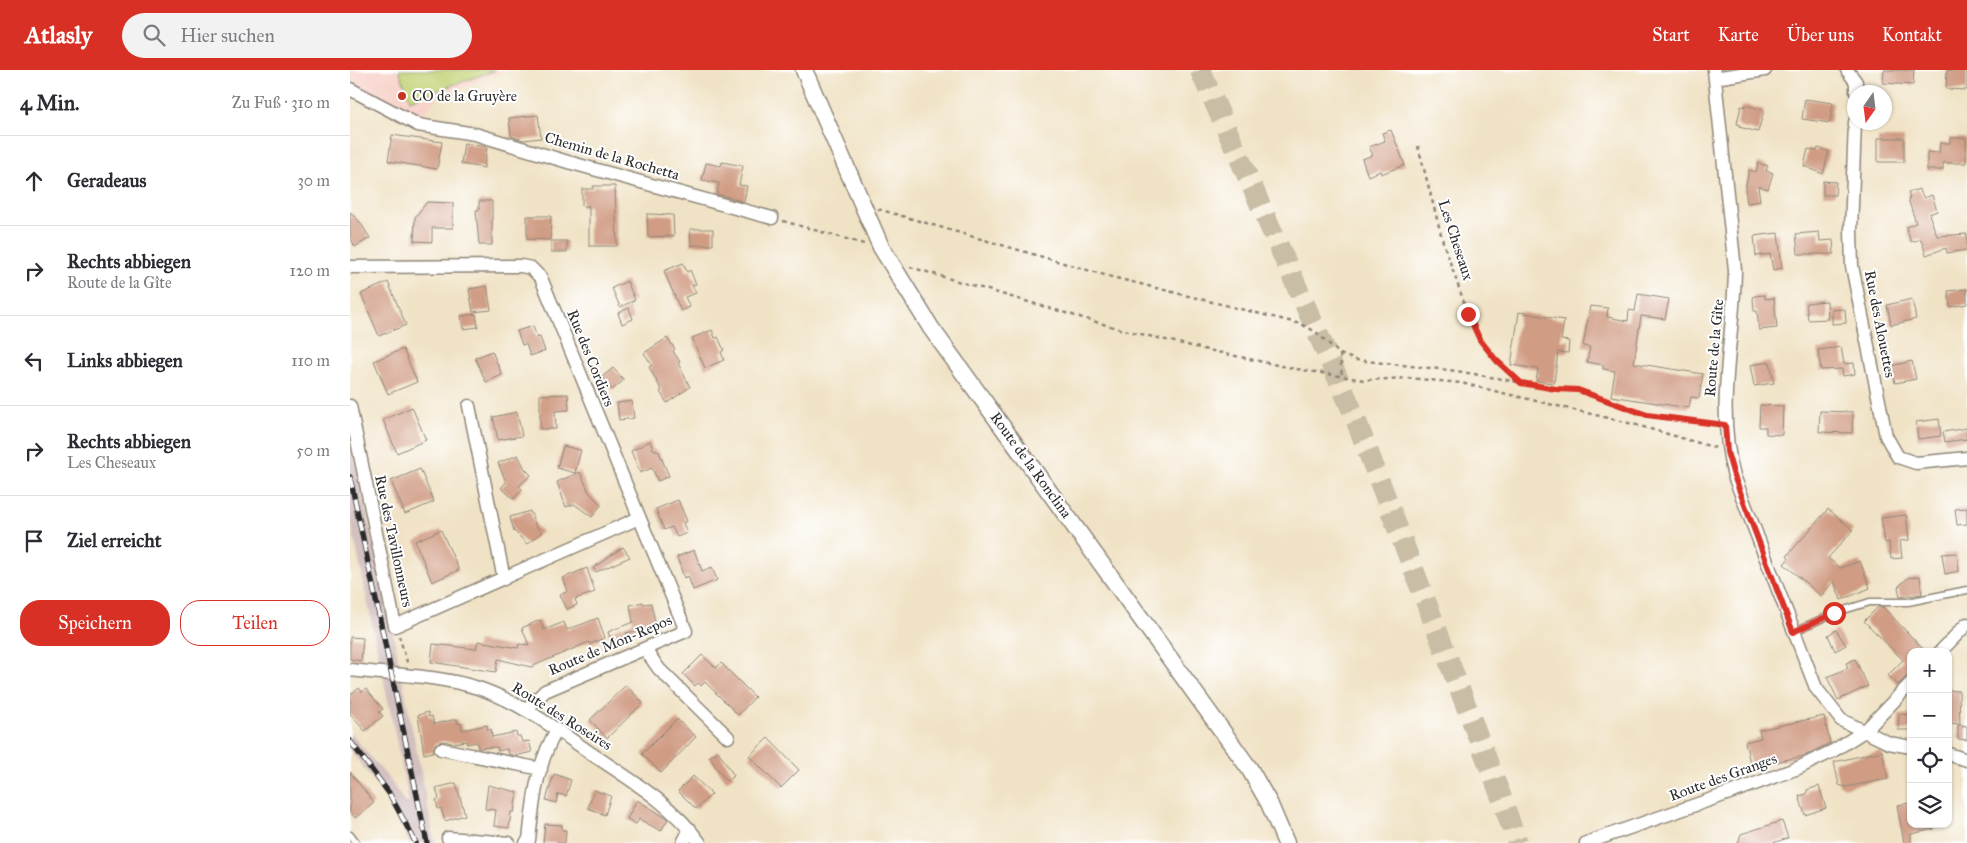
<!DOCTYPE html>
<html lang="de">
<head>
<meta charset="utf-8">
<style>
	body { margin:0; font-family:"IM FELL Great Primer",serif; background:#f2f2f3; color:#2b2b33 }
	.controls { position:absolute; right:15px; bottom:15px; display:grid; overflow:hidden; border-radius:10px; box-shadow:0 1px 4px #0004 }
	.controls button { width:45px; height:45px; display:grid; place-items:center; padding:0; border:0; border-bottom:1px solid #e1e1e2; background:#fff; color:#2b2b33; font:25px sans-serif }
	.compass { position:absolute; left:1497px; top:15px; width:45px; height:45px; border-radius:50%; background:#fff; box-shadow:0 1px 4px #0004; rotate:194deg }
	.stop { position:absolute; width:15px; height:15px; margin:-11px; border:4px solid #d93025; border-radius:50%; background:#fff }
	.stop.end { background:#d93025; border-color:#fff; box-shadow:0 1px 5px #0008 }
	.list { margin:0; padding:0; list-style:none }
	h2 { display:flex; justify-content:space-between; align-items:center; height:65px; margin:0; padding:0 20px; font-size:21px }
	h2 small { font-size:16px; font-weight:400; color:#7c7c81 }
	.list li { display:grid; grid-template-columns:32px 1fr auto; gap:15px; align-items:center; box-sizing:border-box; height:90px; padding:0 20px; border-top:1px solid #e1e1e2 }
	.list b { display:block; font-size:19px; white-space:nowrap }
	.list p { margin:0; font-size:16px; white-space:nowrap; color:#7c7c81 }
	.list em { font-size:16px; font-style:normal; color:#7c7c81 }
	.actions { display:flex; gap:10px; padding:15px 20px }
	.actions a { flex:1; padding:11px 0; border:1px solid #d93025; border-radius:20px; text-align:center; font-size:18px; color:#d93025 }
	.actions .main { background:#d93025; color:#fff }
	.icon { flex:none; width:28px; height:28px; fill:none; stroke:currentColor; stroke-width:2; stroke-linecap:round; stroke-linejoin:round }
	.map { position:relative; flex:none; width:1617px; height:773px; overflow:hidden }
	header { display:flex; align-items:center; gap:30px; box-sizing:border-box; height:70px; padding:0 25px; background:#d93025; color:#fff }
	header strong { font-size:24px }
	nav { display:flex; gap:28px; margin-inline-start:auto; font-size:18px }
	.search { width:350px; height:45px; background:#f2f2f3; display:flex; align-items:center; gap:12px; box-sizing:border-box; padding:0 18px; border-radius:28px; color:#7c7c81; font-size:19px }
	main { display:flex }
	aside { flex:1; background:#fff }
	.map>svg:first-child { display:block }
	.built { fill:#f7d1c8 }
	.industrial { fill:#d2bfc0 }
	.green { fill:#c2d274; stroke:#767e50 }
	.building { fill:#d09c84 }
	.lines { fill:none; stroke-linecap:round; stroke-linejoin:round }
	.trunk-tunnel { stroke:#c9bda5; stroke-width:21; stroke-dasharray:21 11; stroke-linecap:butt }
	.service-casing { stroke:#8e8678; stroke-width:9 }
	.minor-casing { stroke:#8e8678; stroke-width:15 }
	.tertiary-casing { stroke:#8e8678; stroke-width:19 }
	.path { stroke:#8e8678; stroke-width:2.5; stroke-dasharray:4 4; stroke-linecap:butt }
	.service { stroke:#fff; stroke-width:6 }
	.minor { stroke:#fff; stroke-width:12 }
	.tertiary { stroke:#fff; stroke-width:16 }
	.rail-casing { stroke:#2b2b2b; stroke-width:5.5 }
	.rail { stroke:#fff; stroke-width:4; stroke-dasharray:11; stroke-linecap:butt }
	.route { stroke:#d93025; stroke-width:6 }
	.poi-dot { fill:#c8321e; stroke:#fff; stroke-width:2 }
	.labels { text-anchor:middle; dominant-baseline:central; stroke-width:4; stroke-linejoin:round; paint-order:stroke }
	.poi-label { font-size:15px; fill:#2b2b2b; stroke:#fff; text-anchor:start }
	.street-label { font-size:15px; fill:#2b2b2b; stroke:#fff }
</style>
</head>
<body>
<header>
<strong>Atlasly</strong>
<div class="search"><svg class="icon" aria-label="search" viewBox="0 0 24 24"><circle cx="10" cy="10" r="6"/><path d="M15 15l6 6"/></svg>Hier suchen</div>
<nav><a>Start</a><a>Karte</a><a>Über uns</a><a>Kontakt</a></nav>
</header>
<main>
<aside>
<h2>4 Min.<small>Zu Fuß · 310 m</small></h2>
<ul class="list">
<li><svg class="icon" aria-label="ahead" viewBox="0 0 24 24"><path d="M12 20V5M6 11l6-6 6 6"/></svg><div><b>Geradeaus</b></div><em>30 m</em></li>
<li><svg class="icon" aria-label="right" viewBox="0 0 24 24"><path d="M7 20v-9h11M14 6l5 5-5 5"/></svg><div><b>Rechts abbiegen</b><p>Route de la Gîte</p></div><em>120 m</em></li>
<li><svg class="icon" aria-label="left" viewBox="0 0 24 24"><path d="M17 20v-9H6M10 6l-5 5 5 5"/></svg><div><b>Links abbiegen</b></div><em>110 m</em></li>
<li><svg class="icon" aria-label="right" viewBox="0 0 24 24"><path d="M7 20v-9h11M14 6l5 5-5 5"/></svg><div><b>Rechts abbiegen</b><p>Les Cheseaux</p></div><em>50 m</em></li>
<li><svg class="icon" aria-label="arrive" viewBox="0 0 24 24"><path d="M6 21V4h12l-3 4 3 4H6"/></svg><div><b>Ziel erreicht</b></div></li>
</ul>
<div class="actions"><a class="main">Speichern</a><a>Teilen</a></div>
</aside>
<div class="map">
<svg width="1617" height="773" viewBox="0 0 1617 773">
	<rect width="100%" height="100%" fill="#fff"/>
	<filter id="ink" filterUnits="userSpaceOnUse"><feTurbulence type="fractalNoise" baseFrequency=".02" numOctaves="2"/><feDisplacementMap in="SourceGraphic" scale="10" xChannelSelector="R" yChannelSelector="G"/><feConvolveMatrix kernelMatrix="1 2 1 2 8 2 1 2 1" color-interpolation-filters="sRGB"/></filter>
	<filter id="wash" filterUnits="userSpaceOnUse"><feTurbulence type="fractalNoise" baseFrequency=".0096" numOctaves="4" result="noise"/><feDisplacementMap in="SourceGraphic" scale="20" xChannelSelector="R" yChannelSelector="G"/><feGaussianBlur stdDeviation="1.12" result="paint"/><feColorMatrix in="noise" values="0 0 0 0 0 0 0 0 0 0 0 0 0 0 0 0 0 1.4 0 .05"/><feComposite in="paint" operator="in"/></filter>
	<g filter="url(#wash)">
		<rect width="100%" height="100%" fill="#f0e2c4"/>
		<path class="built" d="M 0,0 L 157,0 L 87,28 L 65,53 L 0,19 Z"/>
		<path class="industrial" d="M 0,367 L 42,558 L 85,773 L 60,773 L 33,723 L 0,680 L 0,663 L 40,710 L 55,733 L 59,732 L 0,448 Z"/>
		<path class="green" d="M 49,0 L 146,0 L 60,30 Z"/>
		<g id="blocks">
			<path class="building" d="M 1534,0 L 1564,0 L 1563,15 L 1533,13 Z
				M 1597,0 L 1614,0 L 1617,2 L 1617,20 L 1596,19 Z
				M 1455,29 L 1483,33 L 1480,53 L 1452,49 Z
				M 1395,35 L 1414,40 L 1408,62 L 1389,57 L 1390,55 L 1387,54 L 1391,36 L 1394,37 Z
				M 188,45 L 191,68 L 173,70 L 161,66 L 159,48 Z
				M 1041,60 L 1055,95 L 1031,104 L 1030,101 L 1018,106 L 1012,89 L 1023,85 L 1019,77 L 1035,71 L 1032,63 Z
				M 42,65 L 92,72 L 87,99 L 38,91 Z
				M 1528,68 L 1554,68 L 1554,92 L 1528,92 Z
				M 1600,68 L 1616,68 L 1616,93 L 1593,93 L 1593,100 L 1577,100 L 1577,82 L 1589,83 L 1590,73 L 1600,73 Z
				M 114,73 L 137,77 L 134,98 L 111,94 Z
				M 1468,78 L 1479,81 L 1473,104 L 1454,96 L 1458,79 L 1467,81 Z
				M 372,92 L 393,96 L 389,115 L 397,116 L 394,132 L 367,124 L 369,113 L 352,110 L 356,93 L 371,96 Z
				M 1408,93 L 1418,96 L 1416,101 L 1423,103 L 1418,119 L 1408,116 L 1410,131 L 1397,133 L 1395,119 L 1399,100 L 1406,102 Z
				M 1473,111 L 1486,112 L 1485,125 L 1473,125 Z
				M 243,116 L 265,116 L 267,176 L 239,176 L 239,136 L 232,136 L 232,119 L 243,119 Z
				M 1569,119 L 1574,128 L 1582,125 L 1587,141 L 1579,144 L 1587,166 L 1617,164 L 1617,180 L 1597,183 L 1596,178 L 1576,185 L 1571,169 L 1561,172 L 1556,157 L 1566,153 L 1558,129 L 1560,128 L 1558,123 Z
				M 129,131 L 142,131 L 142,175 L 129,175 L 126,140 L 129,140 Z
				M 77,132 L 103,133 L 103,158 L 82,158 L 82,172 L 64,171 L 65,147 Z
				M 0,142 L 10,152 L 20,168 L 5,177 L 0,167 Z
				M 297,144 L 323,145 L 324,166 L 298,167 Z
				M 177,146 L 201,146 L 200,170 L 177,169 Z
				M 340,159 L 363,159 L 363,175 L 341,175 Z
				M 1469,162 L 1470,171 L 1483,170 L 1484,184 L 1448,184 L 1446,164 Z
				M 1428,163 L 1432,198 L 1423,200 L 1420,184 L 1406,186 L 1404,166 Z
				M 201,171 L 217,171 L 217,182 L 201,182 Z
				M 333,193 L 337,202 L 340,200 L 346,214 L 342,215 L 346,223 L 335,227 L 340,237 L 331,241 L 314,201 Z
				M 277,211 L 285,230 L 270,237 L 262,218 Z
				M 38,212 L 56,255 L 29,266 L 11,224 Z
				M 137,216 L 141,240 L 123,242 L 119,219 Z
				M 1617,219 L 1617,234 L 1600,237 L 1598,221 Z
				M 1288,224 L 1319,229 L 1315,249 L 1291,246 L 1284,293 L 1353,304 L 1349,328 L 1341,327 L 1339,338 L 1261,326 L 1265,301 L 1253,299 L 1253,295 L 1237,292 L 1240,277 L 1233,276 L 1240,236 L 1258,238 L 1257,247 L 1278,251 L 1279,240 L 1285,241 Z
				M 1415,225 L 1415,229 L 1424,228 L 1427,258 L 1409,260 L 1407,241 L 1404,241 L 1403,229 L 1404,226 Z
				M 1562,229 L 1566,249 L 1541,255 L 1537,235 Z
				M 1477,231 L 1478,249 L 1458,250 L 1456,233 Z
				M 279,238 L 283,249 L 272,254 L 268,243 Z
				M 1495,239 L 1496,253 L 1482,254 L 1482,240 Z
				M 1169,242 L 1214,250 L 1211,270 L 1219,271 L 1218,283 L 1208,282 L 1204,313 L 1186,311 L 1188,299 L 1161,295 Z
				M 126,244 L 128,257 L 113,259 L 111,246 Z
				M 183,256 L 187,268 L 190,267 L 195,281 L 180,286 L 176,274 L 172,275 L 167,261 Z
				M 362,260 L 365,268 L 368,267 L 374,280 L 371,282 L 374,290 L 355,298 L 342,268 Z
				M 317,268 L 325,279 L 323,281 L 330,292 L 328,293 L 340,317 L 317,333 L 310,322 L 312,321 L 299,297 L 302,295 L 294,283 Z
				M 1491,277 L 1494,294 L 1504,293 L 1505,304 L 1493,306 L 1492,299 L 1471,300 L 1468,280 Z
				M 53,279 L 67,312 L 38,324 L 24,291 Z
				M 142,281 L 152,305 L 136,312 L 125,288 Z
				M 1562,291 L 1566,309 L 1545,313 L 1541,296 Z
				M 1420,292 L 1424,313 L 1404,316 L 1400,295 Z
				M 263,298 L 274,310 L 262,320 L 252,307 Z
				M 218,324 L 219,340 L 205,341 L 206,359 L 190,359 L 190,325 Z
				M 282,331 L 284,348 L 269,350 L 267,333 Z
				M 1410,335 L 1433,336 L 1432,365 L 1416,364 L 1416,357 L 1409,357 Z
				M 62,337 L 76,370 L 47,383 L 33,350 Z
				M 1470,341 L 1503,342 L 1502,363 L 1469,362 Z
				M 167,342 L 172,366 L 148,370 L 143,347 Z
				M 1589,349 L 1591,366 L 1568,369 L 1566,352 Z
				M 1617,358 L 1617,369 L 1595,372 L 1593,362 Z
				M 300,371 L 303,379 L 309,382 L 319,406 L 308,411 L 302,398 L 290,403 L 281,381 Z
				M 213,376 L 231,380 L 225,403 L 207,398 Z
				M 168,385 L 175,399 L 181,405 L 169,416 L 172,419 L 164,429 L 151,418 L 156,412 L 148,393 Z
				M 70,399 L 84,432 L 55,444 L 41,411 Z
				M 230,402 L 239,422 L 251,435 L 242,447 L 224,434 L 216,437 L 207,412 Z
				M 328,430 L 337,451 L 333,453 L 337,463 L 327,467 L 322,457 L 314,460 L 306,439 Z
				M 1617,438 L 1617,454 L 1607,455 L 1605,439 Z
				M 1478,439 L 1503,460 L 1478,488 L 1490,498 L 1510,491 L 1520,518 L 1491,530 L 1484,511 L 1471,526 L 1434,494 L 1439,488 L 1437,486 Z
				M 180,441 L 186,456 L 192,462 L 177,474 L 164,461 L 160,447 Z
				M 1556,445 L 1559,470 L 1550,471 L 1552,488 L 1541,489 L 1539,472 L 1535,473 L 1531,448 Z
				M 91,460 L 109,500 L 82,512 L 65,471 Z
				M 273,477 L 280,487 L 246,502 L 243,498 Z
				M 344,480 L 352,501 L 362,497 L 367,510 L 343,520 L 338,506 L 334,508 L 327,487 Z
				M 1607,483 L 1609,501 L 1595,504 L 1592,484 Z
				M 237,498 L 245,522 L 225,529 L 227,535 L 217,539 L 210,525 L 218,521 L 213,508 Z
				M 1570,506 L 1572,524 L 1550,527 L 1548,517 L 1558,508 Z
				M 293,532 L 294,534 L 301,533 L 306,557 L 276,563 L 277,566 L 262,573 L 258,562 L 283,552 L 280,535 Z
				M 1528,537 L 1533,537 L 1576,582 L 1561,582 L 1561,603 L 1548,615 L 1538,605 L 1553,590 L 1514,551 Z
				M 248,548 L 255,568 L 240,574 L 239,572 L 181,597 L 148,589 L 146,602 L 81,592 L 83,574 L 126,579 L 128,571 L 168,578 L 169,574 L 179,575 L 172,558 L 190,550 L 194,560 L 214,552 L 217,560 Z
				M 1486,560 L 1496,575 L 1485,581 L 1478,565 Z
				M 0,567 L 13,568 L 11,591 L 0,589 Z
				M 352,585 L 366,598 L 371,593 L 405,627 L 388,645 L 355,612 L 351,616 L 348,613 L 345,616 L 333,604 Z
				M 1505,589 L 1518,616 L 1488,630 L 1477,607 L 1498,598 L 1496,593 Z
				M 276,615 L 293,633 L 257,668 L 240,650 Z
				M 9,618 L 12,622 L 16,619 L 33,639 L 29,642 L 33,646 L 15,661 L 0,644 L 0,625 Z
				M 1598,620 L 1609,621 L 1610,654 L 1598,653 Z
				M 78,642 L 79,647 L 82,646 L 84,654 L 107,649 L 108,654 L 111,653 L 112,660 L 137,655 L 138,660 L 141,659 L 142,667 L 166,662 L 167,666 L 170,666 L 172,672 L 179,671 L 182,682 L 165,686 L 158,684 L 157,679 L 148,681 L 147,677 L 128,678 L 127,672 L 117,674 L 116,671 L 104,673 L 92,671 L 85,674 L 83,682 L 74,684 L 68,645 Z
				M 1549,644 L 1561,645 L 1561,660 L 1548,660 Z
				M 1474,646 L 1480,673 L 1454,686 L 1401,697 L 1395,672 L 1411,668 L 1409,660 Z
				M 327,649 L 346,667 L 311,703 L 292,684 Z
				M 1608,655 L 1617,656 L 1617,670 L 1608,669 Z
				M 418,668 L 449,700 L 431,718 L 399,686 Z
				M 368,681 L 384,706 L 376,711 L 359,687 Z
				M 1532,681 L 1538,709 L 1496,717 L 1489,715 L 1484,692 Z
				M 0,702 L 24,733 L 5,748 L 0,742 Z
				M 204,704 L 221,710 L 216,726 L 208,724 L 206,733 L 196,730 Z
				M 343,706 L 362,724 L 346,739 L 328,721 Z
				M 106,713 L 115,745 L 95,751 L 91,738 L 88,739 L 86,730 L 89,729 L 86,718 Z
				M 138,715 L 167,722 L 164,742 L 161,742 L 159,758 L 144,756 L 146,740 L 135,739 Z
				M 1469,716 L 1476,738 L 1455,745 L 1449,726 L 1457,724 L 1457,720 Z
				M 244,720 L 261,726 L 255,745 L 238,738 Z
				M 287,730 L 318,749 L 311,761 L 289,749 L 286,754 L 277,749 Z
				M 1561,733 L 1561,754 L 1584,754 L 1584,759 L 1561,764 L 1561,773 L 1554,773 L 1547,735 Z
				M 1432,751 L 1438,768 L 1423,773 L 1388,773 L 1391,764 Z
				M 195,754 L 212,755 L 212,760 L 216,760 L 215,773 L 193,773 Z"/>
		</g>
	</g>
	<g filter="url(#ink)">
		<use href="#blocks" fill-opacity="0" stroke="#8e8678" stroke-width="1"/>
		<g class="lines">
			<path class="trunk-tunnel" d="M 850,0 L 1002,340 L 1152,729 L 1167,773"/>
			<g class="service-casing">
				<path id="service" d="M 1443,562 L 1484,543 L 1520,532 L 1558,532 L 1617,520
					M 0,765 L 6,773"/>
			</g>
			<g class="minor-casing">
				<path id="minor" d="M 1364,0 L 1385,200 C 1384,269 1365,337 1384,406 L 1466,618 L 1491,650 L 1539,673 L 1561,677
					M 1497,0 L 1506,12 L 1506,22
					M 1365,8 L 1415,0
					M 0,19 L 68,55 L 125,64 L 218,92 L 422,148
					M 1505,52 L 1501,161 L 1502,196 L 1536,366 L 1548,387 L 1566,393 L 1617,388
					M 0,197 L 171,196 L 181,198 L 191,208 L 336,561 L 195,621 L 176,640
					M 0,336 L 45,556 L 289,448
					M 119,336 L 154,509
					M 295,579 L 309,599 L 378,667
					M 1590,582 L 1617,554
					M 0,600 C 42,605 88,605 128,618 C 170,632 206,659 242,684 C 281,710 323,735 350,773
					M 91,679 L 191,699
					M 1598,684 L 1617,690
					M 98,768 L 159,773
					M 176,773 L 179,770 C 183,733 187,691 207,660
					M 333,773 L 340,759
					M 1236,773 L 1391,719 L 1448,698 L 1483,681 L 1516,660 L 1561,613"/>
			</g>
			<g class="tertiary-casing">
				<path id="tertiary" d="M 454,0 L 531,177 L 581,258 L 899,698 L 919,733 L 936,773"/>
			</g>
			<path class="path" d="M 1068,76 L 1093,172 L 1118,244 L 1130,269 L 1146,290 L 1170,312
				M 528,139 L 758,206 L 951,254 L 966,262 L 990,284 L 1006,290 L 1107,301 L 1207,319 L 1228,320 L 1297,345 L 1366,354
				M 433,151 L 514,174
				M 560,197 L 770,259 L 858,280 L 941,298 L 1014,310 L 1059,308 L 1111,313 L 1283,354 L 1366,378
				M 990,284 L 992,307
				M 49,566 L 58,595"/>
			<use href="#service" class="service"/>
			<use href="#minor" class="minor"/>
			<use href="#tertiary" class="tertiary"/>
			<g class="rail-casing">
				<path id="rail" d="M 0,407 L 77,773
					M 0,671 L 39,723 L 66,773"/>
			</g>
			<use href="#rail" class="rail"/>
		</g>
	</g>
	<g class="lines" filter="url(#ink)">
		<path class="route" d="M 1118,244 L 1130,270 L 1146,290 L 1171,313 L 1206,319 L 1228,320 L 1297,345 L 1375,355 L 1377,382 L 1384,406 L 1443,562 L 1484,543"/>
	</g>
	<circle class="poi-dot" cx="52" cy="26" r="5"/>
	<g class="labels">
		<g class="poi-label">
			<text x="62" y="26">CO de la Gruyère</text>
		</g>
		<g class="street-label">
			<text transform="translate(262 86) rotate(16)">Chemin de la Rochetta</text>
			<text transform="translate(1106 170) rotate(72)">Les Cheseaux</text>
			<text transform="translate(1530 254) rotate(79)">Rue des Alouettes</text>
			<text transform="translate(1364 278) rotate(-85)">Route de la Gîte</text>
			<text transform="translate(241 288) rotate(68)">Rue des Cordiers</text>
			<text transform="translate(681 395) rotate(54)">Route de la Ronclina</text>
			<text transform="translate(44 471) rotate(78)">Rue des Tavillonneurs</text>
			<text transform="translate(260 575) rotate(-23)">Route de Mon-Repos</text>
			<text transform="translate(212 646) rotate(32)">Route des Roseires</text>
			<text transform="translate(1373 707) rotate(-20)">Route des Granges</text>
		</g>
	</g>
</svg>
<div class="controls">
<button>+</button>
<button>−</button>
<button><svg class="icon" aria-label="locate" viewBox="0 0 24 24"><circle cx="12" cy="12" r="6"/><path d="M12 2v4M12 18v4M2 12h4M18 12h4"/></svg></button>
<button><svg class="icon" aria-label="layers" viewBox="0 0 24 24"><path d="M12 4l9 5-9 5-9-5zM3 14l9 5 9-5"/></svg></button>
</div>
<svg class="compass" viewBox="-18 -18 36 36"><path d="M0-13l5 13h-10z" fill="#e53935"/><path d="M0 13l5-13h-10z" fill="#7c7c81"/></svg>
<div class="stop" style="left:1484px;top:543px"></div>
<div class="stop end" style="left:1118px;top:244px"></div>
</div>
</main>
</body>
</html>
